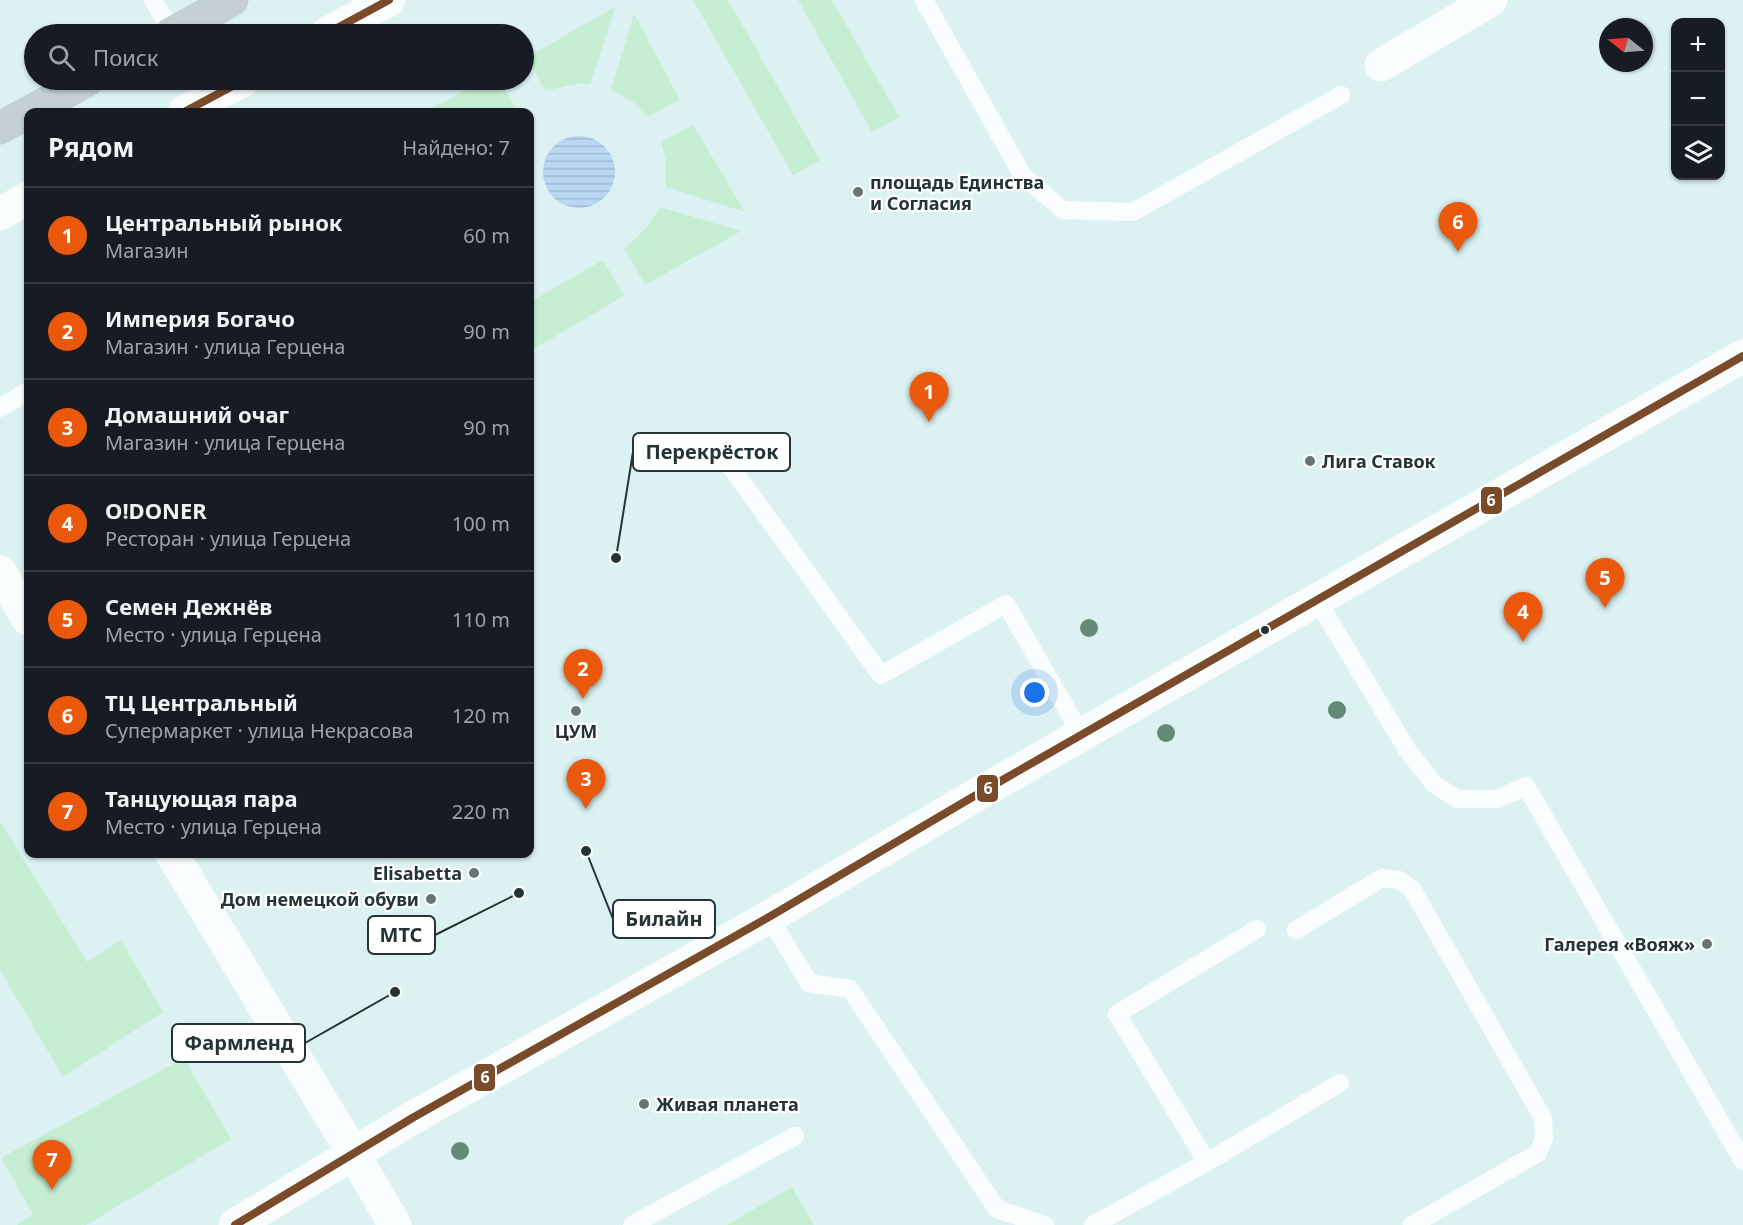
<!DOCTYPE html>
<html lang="ru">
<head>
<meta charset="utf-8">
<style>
	body { margin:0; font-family:"Noto Sans",sans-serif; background:#20242c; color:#f1f3f6 }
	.controls { position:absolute; right:18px; top:18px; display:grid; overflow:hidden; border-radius:12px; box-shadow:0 2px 4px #0004 }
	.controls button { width:54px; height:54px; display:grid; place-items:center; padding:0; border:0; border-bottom:2px solid #363941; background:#171b24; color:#f1f3f6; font:30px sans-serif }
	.compass { position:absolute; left:1599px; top:18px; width:54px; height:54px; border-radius:50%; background:#171b24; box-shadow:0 2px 4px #0004; rotate:287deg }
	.you { position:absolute; left:1035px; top:693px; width:21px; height:21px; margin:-15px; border:4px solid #fff; border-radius:50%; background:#1a73e8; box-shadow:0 0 0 9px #1a73e833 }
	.badge { display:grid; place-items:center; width:39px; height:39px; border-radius:50%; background:#ea580c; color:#fff; font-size:20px; font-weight:700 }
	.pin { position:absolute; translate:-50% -50px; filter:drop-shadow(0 2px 3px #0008) }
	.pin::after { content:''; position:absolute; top:32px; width:21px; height:18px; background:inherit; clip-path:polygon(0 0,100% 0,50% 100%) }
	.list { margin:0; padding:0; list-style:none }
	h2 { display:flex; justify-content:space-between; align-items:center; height:78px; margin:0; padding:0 24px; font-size:26px }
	h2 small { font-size:20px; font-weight:400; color:#9ea1a6 }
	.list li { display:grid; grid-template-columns:39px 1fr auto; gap:18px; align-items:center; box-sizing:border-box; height:96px; padding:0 24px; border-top:2px solid #363941 }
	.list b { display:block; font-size:22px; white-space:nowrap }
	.list p { margin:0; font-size:20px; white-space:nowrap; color:#9ea1a6 }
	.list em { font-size:20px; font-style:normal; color:#9ea1a6 }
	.icon { flex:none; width:33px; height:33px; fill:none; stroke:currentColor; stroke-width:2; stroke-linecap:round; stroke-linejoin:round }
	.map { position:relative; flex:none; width:1743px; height:1225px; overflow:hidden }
	.search { position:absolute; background:#171b24; box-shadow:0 2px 4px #0004; left:24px; top:24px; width:510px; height:66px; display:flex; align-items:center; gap:15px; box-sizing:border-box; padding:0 21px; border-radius:33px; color:#9ea1a6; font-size:22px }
	.panel { position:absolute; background:#171b24; box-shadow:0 2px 4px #0004; left:24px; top:108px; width:510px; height:750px; border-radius:12px }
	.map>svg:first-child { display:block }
	.grass { fill:#c6eed2 }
	.water { fill:url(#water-rules) }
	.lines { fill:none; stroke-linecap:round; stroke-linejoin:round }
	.lane { stroke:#fafdfd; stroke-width:18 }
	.street { stroke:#fafdfd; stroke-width:33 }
	.secondary { stroke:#fafdfd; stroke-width:33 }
	.primary { stroke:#c4d0d3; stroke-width:33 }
	.bus-1-casing { stroke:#fff; stroke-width:12 }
	.bus-1 { stroke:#7a4b2a; stroke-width:8 }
	.tree { fill:#648a75 }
	.poi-dot { fill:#647676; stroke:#fff; stroke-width:2 }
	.bus-dot { fill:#243334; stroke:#fff; stroke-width:2 }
	.labels { text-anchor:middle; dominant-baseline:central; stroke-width:4.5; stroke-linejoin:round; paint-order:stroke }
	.poi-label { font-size:18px; font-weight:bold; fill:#243334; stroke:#fff; text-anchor:start }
	.leader { fill:none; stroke:#243334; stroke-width:2 }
	.callout-dot { fill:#243334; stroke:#fff; stroke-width:2 }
	.callout { fill:#fff; stroke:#243334; stroke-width:2 }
	.callout-label { font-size:20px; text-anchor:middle; font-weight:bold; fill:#243334 }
	.line-badge { stroke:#fff; stroke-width:2 }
	.badge-label { font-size:16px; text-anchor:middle; font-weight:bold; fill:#fff }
</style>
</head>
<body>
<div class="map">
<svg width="1743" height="1225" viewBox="0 0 1743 1225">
	<defs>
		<pattern id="water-rules" width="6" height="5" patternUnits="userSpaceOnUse" patternTransform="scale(1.5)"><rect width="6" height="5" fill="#b9d7f2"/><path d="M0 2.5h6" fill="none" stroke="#9fb9d0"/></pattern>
	</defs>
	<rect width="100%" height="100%" fill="#dcf2f2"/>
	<path class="grass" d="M 693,0 L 728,0 L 820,160 L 793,175 Z
		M 798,0 L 832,0 L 899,117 L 872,132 Z
		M 615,7 L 590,85 L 579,83 L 545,91 L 527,57 Z
		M 634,13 L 680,100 L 648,117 L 633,102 L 611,90 Z
		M 484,80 L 499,80 L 516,108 L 508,112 L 425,112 Z
		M 693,125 L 745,212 L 666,187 L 666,161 L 661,142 Z
		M 660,207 L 741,231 L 645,285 L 624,248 C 640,236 650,224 660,207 Z
		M 603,260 L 624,296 L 530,351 L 530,302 Z
		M 0,821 L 87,962 L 121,940 L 163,1012 L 63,1077 L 0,970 Z
		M 184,1058 L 231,1139 L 86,1225 L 17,1225 L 33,1214 L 1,1158 Z
		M 792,1187 L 814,1225 L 727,1225 Z"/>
	<path class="water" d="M543 172a36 36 0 1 1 72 0a36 36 0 1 1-72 0Z"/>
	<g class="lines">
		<path class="lane" d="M 153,0 L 173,33
			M 924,0 L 1023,176 L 1063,210 L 1133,212 L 1341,95
			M 0,408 L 28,391
			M 731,467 L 881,675 L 1006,604 L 1081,734
			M 1317,600 L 1408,751 L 1434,784 L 1457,799 L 1498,799 L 1526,786 L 1743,1161
			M 769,917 L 809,983 L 850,989 L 997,1209 L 1045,1225
			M 1257,929 L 1117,1014 L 1207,1162 L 1340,1083
			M 1296,930 L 1382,878 L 1399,880 L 1412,889 L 1543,1118 L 1544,1138 L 1538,1153 L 1412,1225
			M 632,1225 L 795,1136
			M 1093,1225 L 1207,1162"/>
		<path class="street" d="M 326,34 L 389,0
			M 1381,65 L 1491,0
			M 184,112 L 244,80
			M 0,214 L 28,198
			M 353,1153 L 395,1225"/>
		<path class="secondary" d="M 0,572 L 28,619
			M 172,854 L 353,1153
			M 235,1225 L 414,1117 L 769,917 L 971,798 L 1743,356"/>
		<path class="primary" d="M 171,34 L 232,0
			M 0,128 L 88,80"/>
		<g class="bus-1-casing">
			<path id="bus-1" d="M 326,34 L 389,0
				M 184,112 L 244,80
				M 235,1225 L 414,1117 L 769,917 L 971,798 L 1743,356"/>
		</g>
		<use href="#bus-1" class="bus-1"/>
	</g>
	<g class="tree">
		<circle cx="1089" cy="628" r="9"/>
		<circle cx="1337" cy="710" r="9"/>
		<circle cx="1166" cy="733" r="9"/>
		<circle cx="460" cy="1151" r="9"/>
	</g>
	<g class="poi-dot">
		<circle cx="858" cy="192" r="6"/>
		<circle cx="1310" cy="461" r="6"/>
		<circle cx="576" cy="711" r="6"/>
		<circle cx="474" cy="873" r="6"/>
		<circle cx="431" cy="899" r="6"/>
		<circle cx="1707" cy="944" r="6"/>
		<circle cx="644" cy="1104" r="6"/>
	</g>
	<circle class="bus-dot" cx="1265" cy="630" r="5"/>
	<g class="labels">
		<g class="poi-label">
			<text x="870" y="182">площадь Единства<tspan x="870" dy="21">и Согласия</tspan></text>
			<text x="1322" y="461">Лига Ставок</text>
			<text x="576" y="731" text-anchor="middle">ЦУМ</text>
			<text x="462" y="873" text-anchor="end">Elisabetta</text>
			<text x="419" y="899" text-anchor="end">Дом немецкой обуви</text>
			<text x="1695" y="944" text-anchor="end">Галерея «Вояж»</text>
			<text x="656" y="1104">Живая планета</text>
		</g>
	</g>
	<path class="leader" d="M616 558L633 452M586 851L613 919M519 893L435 935M395 992L305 1043"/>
	<g class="callout-dot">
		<circle cx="616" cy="558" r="6"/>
		<circle cx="586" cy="851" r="6"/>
		<circle cx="519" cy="893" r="6"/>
		<circle cx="395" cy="992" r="6"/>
	</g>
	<g class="callout">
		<rect x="633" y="433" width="157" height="38" rx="6"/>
		<rect x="613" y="900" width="102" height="38" rx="6"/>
		<rect x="368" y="916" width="67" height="38" rx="6"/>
		<rect x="172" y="1024" width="133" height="38" rx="6"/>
	</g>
	<g class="callout-label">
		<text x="712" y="459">Перекрёсток</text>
		<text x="664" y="926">Билайн</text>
		<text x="401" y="942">МТС</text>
		<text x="239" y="1050">Фармленд</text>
	</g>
	<g class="line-badge">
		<rect x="1480" y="486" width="23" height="29" rx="6" fill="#7a4b2a"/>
		<rect x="976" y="774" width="23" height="29" rx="6" fill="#7a4b2a"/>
		<rect x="473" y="1063" width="23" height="29" rx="6" fill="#7a4b2a"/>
	</g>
	<g class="badge-label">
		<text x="1491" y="506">6</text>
		<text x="988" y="794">6</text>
		<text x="485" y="1083">6</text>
	</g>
</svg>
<div class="controls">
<button>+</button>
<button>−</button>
<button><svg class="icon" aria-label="layers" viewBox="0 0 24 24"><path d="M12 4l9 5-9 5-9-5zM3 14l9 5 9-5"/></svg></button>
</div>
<svg class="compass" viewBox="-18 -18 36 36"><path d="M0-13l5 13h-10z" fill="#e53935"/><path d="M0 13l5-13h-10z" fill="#9ea1a6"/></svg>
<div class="you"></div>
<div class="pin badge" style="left:929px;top:422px">1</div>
<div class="pin badge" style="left:583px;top:699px">2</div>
<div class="pin badge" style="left:586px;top:809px">3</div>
<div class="pin badge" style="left:1523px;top:642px">4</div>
<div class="pin badge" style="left:1605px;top:608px">5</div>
<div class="pin badge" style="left:1458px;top:252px">6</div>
<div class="pin badge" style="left:52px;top:1190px">7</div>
<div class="search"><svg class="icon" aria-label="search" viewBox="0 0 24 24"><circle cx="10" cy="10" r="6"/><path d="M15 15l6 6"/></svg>Поиск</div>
<section class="panel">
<h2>Рядом<small>Найдено: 7</small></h2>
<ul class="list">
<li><span class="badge">1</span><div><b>Центральный рынок</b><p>Магазин</p></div><em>60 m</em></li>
<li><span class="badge">2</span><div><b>Империя Богачо</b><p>Магазин · улица Герцена</p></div><em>90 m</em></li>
<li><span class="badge">3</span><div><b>Домашний очаг</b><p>Магазин · улица Герцена</p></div><em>90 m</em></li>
<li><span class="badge">4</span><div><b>O!DONER</b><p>Ресторан · улица Герцена</p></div><em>100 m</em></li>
<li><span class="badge">5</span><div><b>Семен Дежнёв</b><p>Место · улица Герцена</p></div><em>110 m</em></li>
<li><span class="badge">6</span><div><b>ТЦ Центральный</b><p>Супермаркет · улица Некрасова</p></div><em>120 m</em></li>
<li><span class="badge">7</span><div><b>Танцующая пара</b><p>Место · улица Герцена</p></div><em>220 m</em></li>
</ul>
</section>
</div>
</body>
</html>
